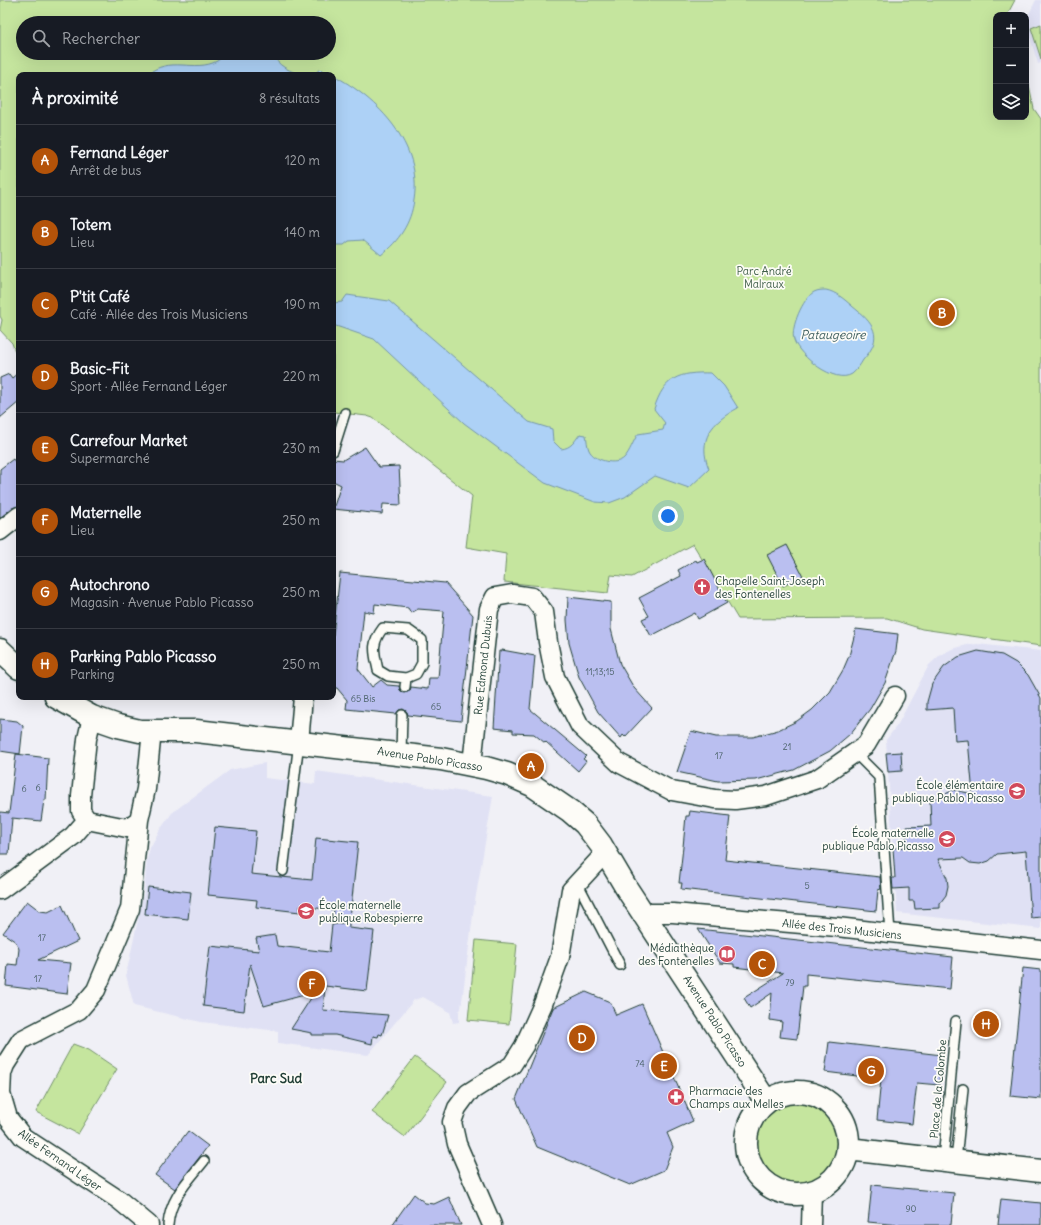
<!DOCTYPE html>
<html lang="fr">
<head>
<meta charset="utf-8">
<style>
	body { margin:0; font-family:Delius,sans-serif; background:#20242c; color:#f1f3f6 }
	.controls { position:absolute; right:12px; top:12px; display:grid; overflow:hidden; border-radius:8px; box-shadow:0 4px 16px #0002 }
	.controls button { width:36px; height:36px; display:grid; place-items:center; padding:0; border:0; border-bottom:1px solid #363941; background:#171b24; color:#f1f3f6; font:20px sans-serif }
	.you { position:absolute; left:668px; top:516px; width:14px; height:14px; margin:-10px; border:3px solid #fff; border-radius:50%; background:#1a73e8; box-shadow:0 0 0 6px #1a73e833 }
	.badge { display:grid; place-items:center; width:26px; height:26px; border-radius:50%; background:#b45309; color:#fff; font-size:13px; font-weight:700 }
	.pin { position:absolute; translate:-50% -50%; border:2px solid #fff; box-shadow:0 1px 4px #0006 }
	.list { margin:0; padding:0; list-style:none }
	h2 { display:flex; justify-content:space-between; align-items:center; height:52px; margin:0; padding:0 16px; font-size:17px }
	h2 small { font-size:13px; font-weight:400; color:#9ea1a6 }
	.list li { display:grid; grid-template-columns:26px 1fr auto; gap:12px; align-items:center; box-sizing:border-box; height:72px; padding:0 16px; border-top:1px solid #363941 }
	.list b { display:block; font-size:15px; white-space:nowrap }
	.list p { margin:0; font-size:13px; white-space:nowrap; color:#9ea1a6 }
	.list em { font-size:13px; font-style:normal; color:#9ea1a6 }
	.icon { flex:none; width:22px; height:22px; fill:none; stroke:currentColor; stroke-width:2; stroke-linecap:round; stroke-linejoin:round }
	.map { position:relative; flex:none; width:1041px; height:1225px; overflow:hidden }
	.search { position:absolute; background:#171b24; box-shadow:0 4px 16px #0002; left:16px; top:16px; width:320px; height:44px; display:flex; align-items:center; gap:10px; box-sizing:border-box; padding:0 14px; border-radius:22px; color:#9ea1a6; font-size:15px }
	.panel { position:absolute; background:#171b24; box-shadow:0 4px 16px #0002; left:16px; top:72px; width:320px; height:628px; border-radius:8px }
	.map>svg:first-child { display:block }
	.built { fill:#e0e1f4 }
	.green { fill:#c5e59e; stroke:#729169; fill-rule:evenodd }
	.water { fill:#add1f6; stroke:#7496a8 }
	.building { fill:#babff0; stroke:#1f3d34; fill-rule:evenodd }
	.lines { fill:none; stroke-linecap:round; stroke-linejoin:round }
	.lane-casing { stroke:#1f3d34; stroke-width:12 }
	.street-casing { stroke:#1f3d34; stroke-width:21 }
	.secondary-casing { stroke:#1f3d34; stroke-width:25 }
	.lane { stroke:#fdfcf7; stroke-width:9 }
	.street { stroke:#fdfcf7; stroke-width:18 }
	.secondary { stroke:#fdfcf7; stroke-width:22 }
	.labels { text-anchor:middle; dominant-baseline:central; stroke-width:3.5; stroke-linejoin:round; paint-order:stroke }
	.number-label { font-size:9px; fill:#465e63 }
	.park-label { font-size:11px; fill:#405f49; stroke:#fdfcf7 }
	.poi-label { font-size:11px; fill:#1f3d34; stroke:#fdfcf7; text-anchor:start }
	.street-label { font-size:11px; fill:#1f3d34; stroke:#fdfcf7 }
	.water-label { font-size:12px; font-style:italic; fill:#3b5b5b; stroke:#fdfcf7 }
	.quarter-label { font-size:13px; font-weight:bold; fill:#1f3d34; stroke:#fdfcf7 }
</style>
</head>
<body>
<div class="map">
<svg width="1041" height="1225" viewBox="0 0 1041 1225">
	<rect width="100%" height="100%" fill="#f0f0f6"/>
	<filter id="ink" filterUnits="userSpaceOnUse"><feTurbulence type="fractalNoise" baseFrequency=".025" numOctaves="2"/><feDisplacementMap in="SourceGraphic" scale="8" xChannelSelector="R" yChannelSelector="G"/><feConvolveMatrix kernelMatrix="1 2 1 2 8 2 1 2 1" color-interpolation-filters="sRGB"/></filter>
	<g filter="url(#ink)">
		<path class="built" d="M 1036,0 L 1041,0 L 1041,63 L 1038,64 L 1026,24 L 1026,20 Z
			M 977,644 L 1041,651 L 1041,929 L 897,913 L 886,740 L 898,724 L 929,665 L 940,655 L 952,649 L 967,645 Z
			M 265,763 L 265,778 L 315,784 L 316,771 L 493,796 L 474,907 L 461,1009 L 459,1011 L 459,1022 L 453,1023 L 450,1012 L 423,997 L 414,1000 L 368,1055 L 278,1043 L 278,1031 L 201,1022 L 134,1006 L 126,975 L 144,892 L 147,859 L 150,848 L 159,831 L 172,813 L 181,806 L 230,770 Z"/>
		<path class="green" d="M 0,0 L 1015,0 L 1007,15 L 996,15 L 996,117 L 1026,117 L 1026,70 L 1034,109 L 1041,119 L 1041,646 L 922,629 L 887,618 L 738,619 L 693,544 L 632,577 L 611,575 L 608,593 L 504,582 L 506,554 L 466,547 L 472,496 L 373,418 L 367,416 L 333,412 L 333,75 L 19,75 L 19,363 L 12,343 L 0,330 L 2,320 L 0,316 ZM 23,23 L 329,23 L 329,53 L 23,53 Z
			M 1041,24 L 1041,59 L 1031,28 Z
			M 476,940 L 517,944 L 509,1024 L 468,1020 Z
			M 73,1044 L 89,1050 L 117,1069 L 78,1134 L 36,1112 Z
			M 415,1057 L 447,1082 L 405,1137 L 372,1112 Z
			M755 1141a42 42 0 1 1 84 0a42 42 0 1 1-84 0Z"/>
		<path class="water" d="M 227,53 L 271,53 C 278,66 290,72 304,75 L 147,75 C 169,55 195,73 217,61 C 220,59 224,56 227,53 Z
			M 320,69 L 332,75 L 307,75 L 314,74 Z
			M 333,75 C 378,99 423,145 414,200 C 411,223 399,241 381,255 L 363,240 L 349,241 L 344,245 L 333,245 Z
			M 826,290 C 836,292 844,299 852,306 C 873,323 885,336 863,360 C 860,365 857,370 852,374 C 835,385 799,356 794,340 C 790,328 803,298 814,292 C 818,290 822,290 826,290 Z
			M 347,295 L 389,301 L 529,422 L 552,429 L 553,441 L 561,449 C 571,448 574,442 580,434 L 586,435 C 587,439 587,446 589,450 C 594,461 616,466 624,458 C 630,452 633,441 638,434 L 663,430 L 665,423 L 654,409 C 664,377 679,372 711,373 L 724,386 L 738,408 C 712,422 697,439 709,469 L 689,488 L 655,476 L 625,497 L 609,503 L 595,502 L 545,483 L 464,423 L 374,339 L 333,325 L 333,303 L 342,302 Z"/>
		<path class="building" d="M 19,372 L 19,402 L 0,418 L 0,378 L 9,374 L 12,378 Z
			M 365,447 L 379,467 L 399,466 L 401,505 L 383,504 L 382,514 L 333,509 L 341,485 L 333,481 L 333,459 L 343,460 Z
			M 13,459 L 19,467 L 19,506 L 12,508 L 0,518 L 0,469 Z
			M 787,545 L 803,576 L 783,586 L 767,555 Z
			M 704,559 L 727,603 L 698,619 L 695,613 L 651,636 L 642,619 L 649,616 L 639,598 L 681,576 L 678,570 L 696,560 L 697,562 Z
			M 340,573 L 445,583 L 473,615 L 461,721 L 408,715 L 407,712 L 403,709 L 399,710 L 396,714 L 346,709 L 347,700 L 337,688 L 333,688 L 333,636 ZM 375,604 L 408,608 L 411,613 L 418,609 L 444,611 L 438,678 L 429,678 L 428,689 L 411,687 L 410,691 L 404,693 L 400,690 L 399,686 L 387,685 L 381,680 L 372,687 L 358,669 L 364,611 L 374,613 Z
			M 568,597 L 611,602 L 611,629 L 620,664 L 634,688 L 652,708 L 625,737 L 623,735 L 621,738 L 598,712 L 579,677 L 569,643 L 567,620 Z
			M 856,629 L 898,634 L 896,651 L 885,683 L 870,709 L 850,734 L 830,751 L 794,770 L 756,780 L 718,781 L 677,772 L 691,731 L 716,737 L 753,737 L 778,730 L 797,721 L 812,710 L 830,692 L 843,670 L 849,656 Z
			M 502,650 L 535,656 L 530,709 L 586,756 L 583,759 L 586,761 L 578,771 L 546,742 L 545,743 L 534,734 L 513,733 L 513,730 L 494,728 L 499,651 L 502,652 Z
			M 978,651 L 1002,655 L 1016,663 L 1028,675 L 1041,698 L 1041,917 L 1031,918 L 1026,851 L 997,854 L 989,861 L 980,864 L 970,863 L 963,858 L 938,859 L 947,878 L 948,886 L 946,895 L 940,903 L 940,908 L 915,909 L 914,901 L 909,901 L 909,888 L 893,889 L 892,878 L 895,878 L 893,848 L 907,847 L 906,827 L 931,826 L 930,801 L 954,790 L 973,794 L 968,740 L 955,741 L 953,708 L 927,710 L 927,702 L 932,684 L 944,667 L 958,657 Z
			M 0,719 L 17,721 L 23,726 L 20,754 L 0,751 Z
			M 901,752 L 902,771 L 888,772 L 886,753 Z
			M 16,754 L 48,758 L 46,800 L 44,800 L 41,821 L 12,818 L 9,854 L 0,854 L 0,812 L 9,813 Z
			M 690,811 L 730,816 L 725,860 L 880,877 L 881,889 L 878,890 L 876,911 L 681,889 L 682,883 L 679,883 L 683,847 L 686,816 L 689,816 Z
			M 215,827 L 256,831 L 251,874 L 312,880 L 316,838 L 358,842 L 350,918 L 333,916 L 334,910 L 300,906 L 300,912 L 256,907 L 257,900 L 208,895 Z
			M 148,887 L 191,892 L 188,919 L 145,914 Z
			M 27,901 L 40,911 L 48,912 L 62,905 L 78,941 L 38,960 L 71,963 L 67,994 L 6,986 L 8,964 L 17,965 L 19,949 L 16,942 L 3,933 Z
			M 349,922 L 349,928 L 374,931 L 367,991 L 325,986 L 323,1010 L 388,1015 L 382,1035 L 379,1034 L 378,1037 L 373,1036 L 372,1044 L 335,1035 L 312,1035 L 312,1033 L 291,1029 L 315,992 L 264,1006 L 250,964 L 244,1011 L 203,1006 L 210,946 L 259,951 L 256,938 L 275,935 L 277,946 L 329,952 L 332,925 Z
			M 698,929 L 953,957 L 950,989 L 806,974 L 806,986 L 803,986 L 797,1039 L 780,1037 L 782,1022 L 770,1020 L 772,993 L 750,1008 L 744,998 L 783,973 L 734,967 L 734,964 L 720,963 Z
			M 1023,968 L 1041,970 L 1041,1099 L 1010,1096 Z
			M 586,992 L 610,1002 L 616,1015 L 642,1004 L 693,1121 L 667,1133 L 673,1147 L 664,1170 L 630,1185 L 537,1147 L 516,1099 L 553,1008 Z
			M 829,1042 L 942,1055 L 939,1085 L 917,1083 L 912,1124 L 877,1120 L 881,1079 L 825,1072 Z
			M 188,1131 L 208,1146 L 175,1189 L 155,1175 Z
			M 872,1185 L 954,1193 L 951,1225 L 900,1225 L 868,1222 Z
			M 414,1194 L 425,1203 L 434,1204 L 449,1197 L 461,1225 L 392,1225 Z
			M 1001,1199 L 1041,1203 L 1041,1225 L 998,1225 Z"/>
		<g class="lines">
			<g class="lane-casing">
				<path id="lane" d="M 333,451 L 345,413
					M 405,687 L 406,678 L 416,674 L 422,663 L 422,640 L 408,630 L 383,628 C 371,644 374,651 378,670 L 388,676 L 406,678
					M 855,753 L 879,777 L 890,933
					M 401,754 L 402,715
					M 283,871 L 299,742
					M 577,882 L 620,965
					M 943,1160 L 956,1021
					M 956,1161 L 963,1089
					M 168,1225 C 170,1198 188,1181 204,1161"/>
			</g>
			<g class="street-casing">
				<path id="street" d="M 0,531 L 19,516
					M 299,742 L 303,697
					M 472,764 L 489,609 L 495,597 L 512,594 L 532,597 L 544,612 L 548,642 L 555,677 L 580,726 L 619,763 L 672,791 L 715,799 L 735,800 L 766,796 L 817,779 L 866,745 L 895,696
					M 87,820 L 127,828 L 139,820 L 146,789 L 152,731
					M 87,820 L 81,811 L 81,796 L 87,739 L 92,717
					M 139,820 L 130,909 L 96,990 L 79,1010 L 21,1040 L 5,1065 L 2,1073 L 1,1094 L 8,1118 L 23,1137 L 119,1200 L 149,1225
					M 0,890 L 73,836 L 87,820
					M 643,913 L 673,913 L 837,927 L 1041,950
					M 492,1225 L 457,1144 L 452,1122 L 457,1108 L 468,1093 L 512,1065 L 524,1046 L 543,1004 L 560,957 L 571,890 L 606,852
					M 811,1225 L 812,1192"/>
			</g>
			<g class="secondary-casing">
				<path id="secondary" d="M 0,650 L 19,668
					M 56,697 L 92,717 L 118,726 L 140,731 L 196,731 L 441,759 L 486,768 L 507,774 L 532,785 L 570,811 L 585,824 L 601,845 L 627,889 L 766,1101
					M746 1143a51 51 0 1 1 102 0a51 51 0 1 1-102 0Z
					M 848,1149 L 1041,1171"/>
			</g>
			<use href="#lane" class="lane"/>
			<use href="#street" class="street"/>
			<use href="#secondary" class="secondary"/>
		</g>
	</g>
	<defs>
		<g id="church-disc" transform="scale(0.9)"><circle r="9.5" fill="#d1495b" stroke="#fdfcf7"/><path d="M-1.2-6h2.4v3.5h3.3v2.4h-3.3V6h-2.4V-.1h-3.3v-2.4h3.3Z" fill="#fff"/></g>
		<g id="school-disc" transform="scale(0.9)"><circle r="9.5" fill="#d1495b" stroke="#fdfcf7"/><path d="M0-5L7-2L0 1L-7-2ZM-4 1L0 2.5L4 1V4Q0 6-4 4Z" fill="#fff"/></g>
		<g id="library-disc" transform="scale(0.9)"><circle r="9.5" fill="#d1495b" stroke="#fdfcf7"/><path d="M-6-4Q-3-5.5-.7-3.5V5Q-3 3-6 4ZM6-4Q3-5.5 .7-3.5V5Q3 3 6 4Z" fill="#fff"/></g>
		<g id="pharmacy-disc" transform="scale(0.9)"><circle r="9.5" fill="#d1495b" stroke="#fdfcf7"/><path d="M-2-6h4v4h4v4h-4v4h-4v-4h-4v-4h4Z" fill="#fff"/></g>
	</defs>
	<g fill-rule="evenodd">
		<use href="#church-disc" x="702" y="587"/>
		<use href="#school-disc" x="1017" y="791"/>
		<use href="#school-disc" x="947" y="839"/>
		<use href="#school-disc" x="306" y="911"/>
		<use href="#library-disc" x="727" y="954"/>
		<use href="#pharmacy-disc" x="676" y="1097"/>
	</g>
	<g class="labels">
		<g class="number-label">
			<text x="600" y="671">11;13;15</text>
			<text x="363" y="698">65 Bis</text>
			<text x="436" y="706">65</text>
			<text x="787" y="746">21</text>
			<text x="719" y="755">17</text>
			<text x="38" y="787">6</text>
			<text x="24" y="788">6</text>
			<text x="807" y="885">5</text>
			<text x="42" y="937">17</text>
			<text x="38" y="978">17</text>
			<text x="790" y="982">79</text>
			<text x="640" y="1063">74</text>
			<text x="911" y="1208">90</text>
		</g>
		<g class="park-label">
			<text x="764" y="271">Parc André<tspan x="764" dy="13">Malraux</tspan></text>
		</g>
		<g class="poi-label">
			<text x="715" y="581">Chapelle Saint-Joseph<tspan x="715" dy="13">des Fontenelles</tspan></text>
			<text x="1004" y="785" text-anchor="end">École élémentaire<tspan x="1004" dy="13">publique Pablo Picasso</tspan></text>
			<text x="934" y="833" text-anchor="end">École maternelle<tspan x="934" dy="13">publique Pablo Picasso</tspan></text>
			<text x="319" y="905">École maternelle<tspan x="319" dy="13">publique Robespierre</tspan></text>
			<text x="714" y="948" text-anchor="end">Médiathèque<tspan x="714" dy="13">des Fontenelles</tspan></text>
			<text x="689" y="1091">Pharmacie des<tspan x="689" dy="13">Champs aux Melles</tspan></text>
		</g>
		<g class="street-label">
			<text transform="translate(483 665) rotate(-84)">Rue Edmond Dubuis</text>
			<text transform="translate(430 759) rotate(9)">Avenue Pablo Picasso</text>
			<text transform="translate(842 929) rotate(6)">Allée des Trois Musiciens</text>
			<text transform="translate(715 1021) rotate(57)">Avenue Pablo Picasso</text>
			<text transform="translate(938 1089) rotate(-85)">Place de la Colombe</text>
			<text transform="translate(60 1160) rotate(35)">Allée Fernand Léger</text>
		</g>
		<g class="water-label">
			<text x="833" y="334">Pataugeoire</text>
		</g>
		<g class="quarter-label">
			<text x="276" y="1078">Parc Sud</text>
		</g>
	</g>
</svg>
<div class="controls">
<button>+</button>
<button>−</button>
<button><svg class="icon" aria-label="layers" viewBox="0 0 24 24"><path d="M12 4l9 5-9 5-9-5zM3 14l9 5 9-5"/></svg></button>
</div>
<div class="you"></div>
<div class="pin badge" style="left:531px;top:766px">A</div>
<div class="pin badge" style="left:942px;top:313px">B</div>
<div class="pin badge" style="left:762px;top:964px">C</div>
<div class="pin badge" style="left:582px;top:1038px">D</div>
<div class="pin badge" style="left:664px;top:1066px">E</div>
<div class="pin badge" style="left:312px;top:984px">F</div>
<div class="pin badge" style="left:871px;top:1071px">G</div>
<div class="pin badge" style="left:986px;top:1024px">H</div>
<div class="search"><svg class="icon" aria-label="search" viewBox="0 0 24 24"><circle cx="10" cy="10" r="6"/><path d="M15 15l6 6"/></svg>Rechercher</div>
<section class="panel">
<h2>À proximité<small>8 résultats</small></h2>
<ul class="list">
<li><span class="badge">A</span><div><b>Fernand Léger</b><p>Arrêt de bus</p></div><em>120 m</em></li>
<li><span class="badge">B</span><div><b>Totem</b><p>Lieu</p></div><em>140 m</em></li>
<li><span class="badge">C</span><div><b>P'tit Café</b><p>Café · Allée des Trois Musiciens</p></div><em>190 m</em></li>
<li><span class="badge">D</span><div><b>Basic-Fit</b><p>Sport · Allée Fernand Léger</p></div><em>220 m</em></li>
<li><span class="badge">E</span><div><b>Carrefour Market</b><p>Supermarché</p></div><em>230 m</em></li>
<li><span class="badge">F</span><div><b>Maternelle</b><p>Lieu</p></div><em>250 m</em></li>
<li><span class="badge">G</span><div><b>Autochrono</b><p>Magasin · Avenue Pablo Picasso</p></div><em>250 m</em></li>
<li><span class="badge">H</span><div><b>Parking Pablo Picasso</b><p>Parking</p></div><em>250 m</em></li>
</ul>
</section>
</div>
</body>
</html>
